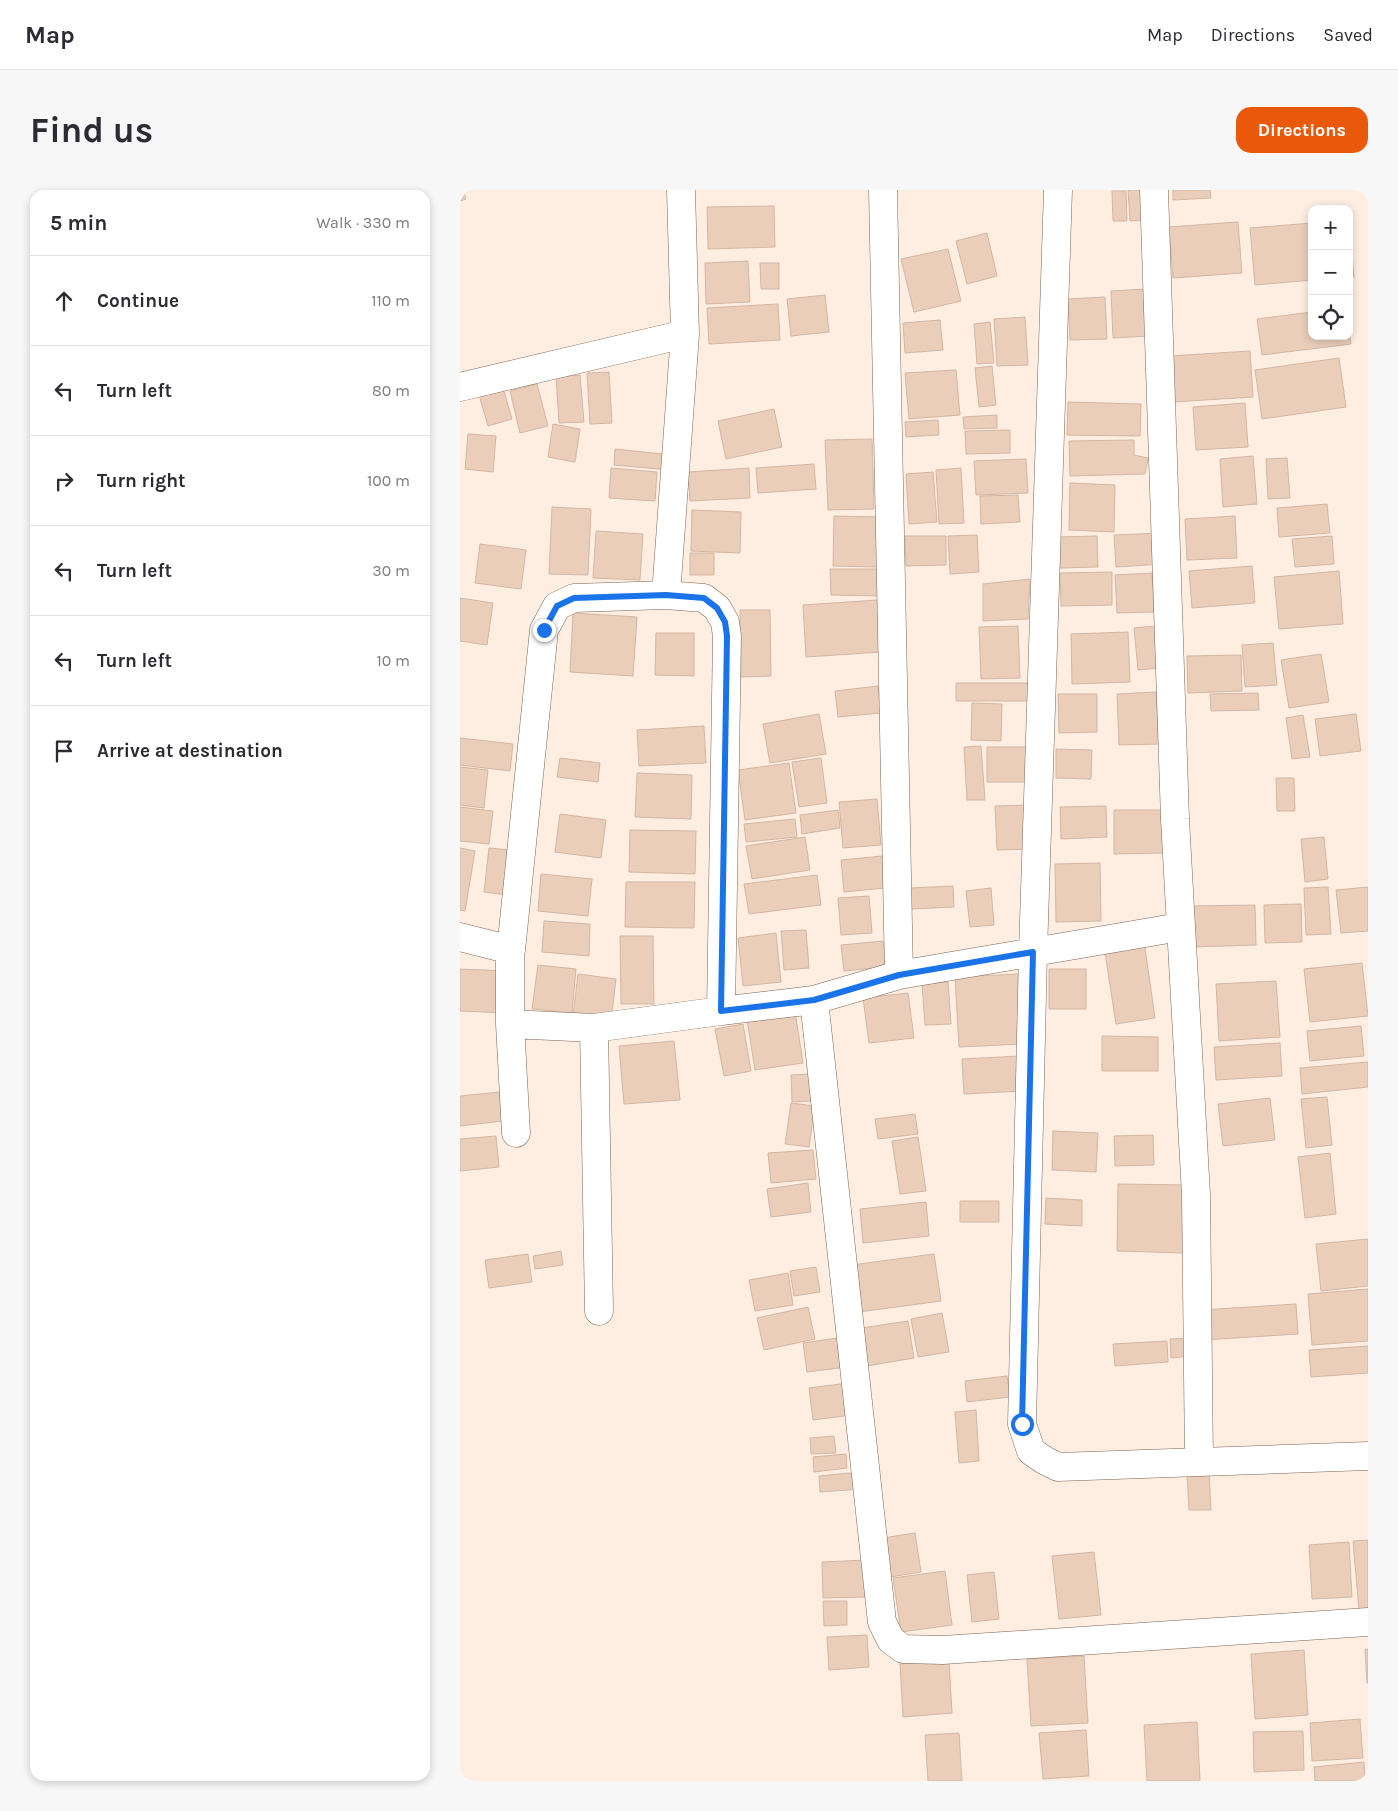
<!DOCTYPE html>
<html lang="en">
<head>
<meta charset="utf-8">
<style>
	body { margin:0; font-family:Karla,sans-serif; background:#f7f7f7; color:#2b2b33 }
	.controls { position:absolute; right:15px; top:15px; display:grid; overflow:hidden; border-radius:10px; box-shadow:0 2px 8px #0003 }
	.controls button { width:45px; height:45px; display:grid; place-items:center; padding:0; border:0; border-bottom:1px solid #e1e1e2; background:#fff; color:#2b2b33; font:25px sans-serif }
	.stop { position:absolute; width:15px; height:15px; margin:-11px; border:4px solid #1a73e8; border-radius:50%; background:#fff }
	.stop.end { background:#1a73e8; border-color:#fff; box-shadow:0 1px 5px #0008 }
	.list { margin:0; padding:0; list-style:none }
	h2 { display:flex; justify-content:space-between; align-items:center; height:65px; margin:0; padding:0 20px; font-size:21px }
	h2 small { font-size:16px; font-weight:400; color:#7c7c81 }
	.list li { display:grid; grid-template-columns:32px 1fr auto; gap:15px; align-items:center; box-sizing:border-box; height:90px; padding:0 20px; border-top:1px solid #e1e1e2 }
	.list b { display:block; font-size:19px; white-space:nowrap }
	.list em { font-size:16px; font-style:normal; color:#7c7c81 }
	.icon { flex:none; width:28px; height:28px; fill:none; stroke:currentColor; stroke-width:2; stroke-linecap:round; stroke-linejoin:round }
	.map { position:relative; flex:none; width:908px; height:1591px; overflow:hidden; border-radius:15px }
	header { display:flex; align-items:center; gap:30px; box-sizing:border-box; height:70px; padding:0 25px; background:#fff; border-bottom:1px solid #e1e1e2 }
	header strong { font-size:24px }
	nav { display:flex; gap:28px; margin-inline-start:auto; font-size:18px }
	.intro { display:flex; align-items:center; justify-content:space-between; box-sizing:border-box; height:120px; padding:0 30px }
	h1 { margin:0; font-size:35px }
	.button { padding:12px 22px; border-radius:15px; background:#ea580c; color:#fff; font-size:18px; font-weight:700 }
	main { display:flex; gap:30px; padding:0 30px }
	aside { flex:1; background:#fff; border-radius:15px; box-shadow:0 2px 8px #0003 }
	.map>svg:first-child { display:block }
	.building { fill:#eaceba; stroke:#d3b7a4 }
	.lines { fill:none; stroke-linecap:round; stroke-linejoin:round }
	.minor-casing { stroke:#7d6553; stroke-width:29 }
	.minor { stroke:#fff; stroke-width:28 }
	.route { stroke:#1a73e8; stroke-width:6 }
</style>
</head>
<body>
<header>
<strong>Map</strong>
<nav><a>Map</a><a>Directions</a><a>Saved</a></nav>
</header>
<div class="intro"><h1>Find us</h1><a class="button">Directions</a></div>
<main>
<aside>
<h2>5 min<small>Walk · 330 m</small></h2>
<ul class="list">
<li><svg class="icon" aria-label="ahead" viewBox="0 0 24 24"><path d="M12 20V5M6 11l6-6 6 6"/></svg><div><b>Continue</b></div><em>110 m</em></li>
<li><svg class="icon" aria-label="left" viewBox="0 0 24 24"><path d="M17 20v-9H6M10 6l-5 5 5 5"/></svg><div><b>Turn left</b></div><em>80 m</em></li>
<li><svg class="icon" aria-label="right" viewBox="0 0 24 24"><path d="M7 20v-9h11M14 6l5 5-5 5"/></svg><div><b>Turn right</b></div><em>100 m</em></li>
<li><svg class="icon" aria-label="left" viewBox="0 0 24 24"><path d="M17 20v-9H6M10 6l-5 5 5 5"/></svg><div><b>Turn left</b></div><em>30 m</em></li>
<li><svg class="icon" aria-label="left" viewBox="0 0 24 24"><path d="M17 20v-9H6M10 6l-5 5 5 5"/></svg><div><b>Turn left</b></div><em>10 m</em></li>
<li><svg class="icon" aria-label="arrive" viewBox="0 0 24 24"><path d="M6 21V4h12l-3 4 3 4H6"/></svg><div><b>Arrive at destination</b></div></li>
</ul>
</aside>
<div class="map">
<svg width="908" height="1591" viewBox="0 0 908 1591">
	<rect width="100%" height="100%" fill="#feede1"/>
	<path class="building" d="M 0,0 L 3,0 L 6,9 L 0,11 Z
		M 668,0 L 682,0 L 683,30 L 670,31 Z
		M 713,0 L 750,0 L 751,8 L 713,10 Z
		M 652,1 L 666,1 L 667,31 L 653,31 Z
		M 314,16 L 315,57 L 248,59 L 247,17 Z
		M 778,32 L 782,83 L 713,88 L 709,37 Z
		M 852,33 L 852,90 L 795,95 L 790,38 Z
		M 889,34 L 894,87 L 889,87 Z
		M 527,43 L 537,86 L 507,94 L 496,51 Z
		M 488,59 L 501,111 L 454,122 L 441,69 Z
		M 288,71 L 290,112 L 246,114 L 245,73 Z
		M 300,73 L 319,73 L 319,99 L 301,99 Z
		M 687,99 L 690,146 L 653,148 L 651,101 Z
		M 365,105 L 369,142 L 331,146 L 327,109 Z
		M 645,107 L 647,149 L 610,150 L 608,109 Z
		M 318,114 L 320,150 L 249,154 L 247,118 Z
		M 852,122 L 852,146 L 889,146 L 889,140 L 891,154 L 802,165 L 797,129 Z
		M 565,127 L 568,175 L 537,176 L 534,129 Z
		M 480,130 L 483,160 L 445,163 L 443,133 Z
		M 530,132 L 534,173 L 517,174 L 514,134 Z
		M 790,161 L 793,207 L 713,212 L 710,166 Z
		M 879,168 L 886,217 L 802,229 L 795,180 Z
		M 532,176 L 536,215 L 519,217 L 515,178 Z
		M 496,180 L 500,225 L 449,229 L 445,183 Z
		M 149,182 L 152,233 L 130,234 L 127,183 Z
		M 120,185 L 124,232 L 99,233 L 96,187 Z
		M 41,191 L 52,229 L 28,236 L 17,198 Z
		M 77,194 L 88,236 L 60,243 L 50,201 Z
		M 608,212 L 681,214 L 680,246 L 607,245 Z
		M 785,213 L 788,257 L 736,260 L 733,217 Z
		M 314,219 L 322,257 L 266,269 L 258,231 Z
		M 537,225 L 537,238 L 504,239 L 503,227 Z
		M 478,230 L 479,245 L 446,247 L 445,232 Z
		M 93,234 L 120,239 L 115,272 L 88,267 Z
		M 550,240 L 550,263 L 506,264 L 505,241 Z
		M 8,244 L 36,246 L 33,282 L 5,279 Z
		M 412,249 L 414,319 L 368,320 L 365,250 Z
		M 674,250 L 674,265 L 688,268 L 685,284 L 610,286 L 609,251 Z
		M 155,259 L 212,265 L 210,280 L 154,275 Z
		M 793,266 L 797,314 L 763,317 L 760,269 Z
		M 827,268 L 830,308 L 808,309 L 806,269 Z
		M 566,269 L 568,303 L 516,305 L 514,271 Z
		M 354,274 L 356,299 L 298,303 L 296,278 Z
		M 151,278 L 197,282 L 195,311 L 149,308 Z
		M 289,278 L 290,308 L 230,311 L 228,282 Z
		M 501,278 L 504,333 L 479,334 L 476,280 Z
		M 473,282 L 477,332 L 449,334 L 446,284 Z
		M 610,293 L 655,295 L 654,342 L 609,340 Z
		M 558,305 L 560,332 L 521,334 L 520,306 Z
		M 867,314 L 870,343 L 819,347 L 817,318 Z
		M 92,317 L 131,319 L 128,385 L 89,384 Z
		M 232,320 L 281,322 L 280,363 L 231,361 Z
		M 374,326 L 419,327 L 418,377 L 373,376 Z
		M 775,326 L 777,368 L 727,370 L 725,329 Z
		M 136,341 L 183,344 L 180,390 L 133,388 Z
		M 701,343 L 702,374 L 656,377 L 654,345 Z
		M 517,345 L 519,382 L 490,384 L 488,346 Z
		M 445,346 L 486,346 L 486,375 L 446,376 Z
		M 637,346 L 638,377 L 600,378 L 599,347 Z
		M 872,346 L 874,374 L 835,377 L 832,349 Z
		M 20,354 L 66,360 L 61,399 L 15,393 Z
		M 230,363 L 254,363 L 254,385 L 230,385 Z
		M 792,376 L 795,413 L 732,418 L 729,381 Z
		M 370,379 L 421,379 L 420,406 L 371,405 Z
		M 879,381 L 883,434 L 819,439 L 814,387 Z
		M 652,382 L 652,415 L 601,416 L 600,383 Z
		M 692,383 L 694,422 L 657,423 L 655,385 Z
		M 570,389 L 568,429 L 523,431 L 523,394 Z
		M 0,408 L 33,413 L 27,455 L 0,451 Z
		M 417,410 L 421,462 L 346,467 L 343,415 Z
		M 280,420 L 310,420 L 311,486 L 281,487 Z
		M 113,423 L 177,427 L 173,486 L 110,482 Z
		M 705,435 L 709,477 L 678,480 L 674,438 Z
		M 558,436 L 560,488 L 521,489 L 519,437 Z
		M 668,442 L 670,492 L 612,494 L 611,444 Z
		M 196,443 L 234,443 L 234,486 L 195,485 Z
		M 813,453 L 817,495 L 785,497 L 782,455 Z
		M 861,464 L 869,512 L 829,518 L 821,470 Z
		M 781,465 L 782,501 L 728,503 L 727,466 Z
		M 496,493 L 576,493 L 576,511 L 496,511 Z
		M 418,496 L 421,523 L 378,527 L 375,501 Z
		M 696,502 L 699,554 L 659,555 L 657,504 Z
		M 798,503 L 799,520 L 751,521 L 750,504 Z
		M 598,504 L 637,504 L 637,542 L 599,543 Z
		M 512,513 L 542,514 L 541,551 L 511,550 Z
		M 359,524 L 366,564 L 310,573 L 303,534 Z
		M 896,524 L 901,561 L 860,566 L 855,529 Z
		M 843,525 L 850,567 L 832,569 L 826,528 Z
		M 244,536 L 246,573 L 179,576 L 177,540 Z
		M 0,548 L 53,554 L 50,581 L 0,575 Z
		M 521,556 L 525,610 L 507,610 L 504,557 Z
		M 527,557 L 570,557 L 570,592 L 527,592 Z
		M 596,559 L 632,560 L 631,589 L 596,588 Z
		M 100,568 L 140,573 L 138,592 L 97,587 Z
		M 361,568 L 367,613 L 339,617 L 332,572 Z
		M 329,573 L 336,623 L 285,630 L 278,580 Z
		M 0,577 L 28,580 L 24,618 L 0,615 Z
		M 177,583 L 232,585 L 231,629 L 175,627 Z
		M 816,588 L 834,588 L 835,621 L 817,621 Z
		M 417,609 L 421,655 L 383,658 L 379,612 Z
		M 570,615 L 572,659 L 537,660 L 535,616 Z
		M 646,616 L 647,647 L 601,649 L 600,617 Z
		M 0,617 L 33,621 L 29,654 L 0,651 Z
		M 378,620 L 380,638 L 342,644 L 340,625 Z
		M 654,620 L 702,620 L 703,663 L 654,664 Z
		M 100,624 L 146,630 L 141,668 L 95,662 Z
		M 335,629 L 337,647 L 286,652 L 284,634 Z
		M 170,640 L 236,641 L 235,684 L 169,682 Z
		M 345,647 L 350,680 L 292,689 L 286,656 Z
		M 864,647 L 868,689 L 845,692 L 841,649 Z
		M 0,658 L 15,661 L 5,721 L 0,720 Z
		M 29,658 L 61,661 L 56,706 L 24,702 Z
		M 422,666 L 425,698 L 384,702 L 381,670 Z
		M 640,673 L 641,731 L 596,732 L 595,674 Z
		M 81,684 L 132,689 L 128,726 L 78,721 Z
		M 357,685 L 361,715 L 289,724 L 284,694 Z
		M 166,692 L 235,692 L 234,738 L 165,737 Z
		M 493,696 L 494,717 L 451,719 L 450,698 Z
		M 868,697 L 871,744 L 846,745 L 844,698 Z
		M 908,697 L 908,741 L 881,743 L 876,700 Z
		M 531,698 L 534,735 L 510,737 L 506,701 Z
		M 409,706 L 412,743 L 381,745 L 378,708 Z
		M 841,714 L 842,752 L 805,753 L 804,715 Z
		M 795,715 L 796,755 L 734,757 L 732,716 Z
		M 84,731 L 130,734 L 129,766 L 82,762 Z
		M 346,740 L 349,778 L 324,780 L 321,741 Z
		M 316,743 L 321,792 L 283,796 L 278,748 Z
		M 160,746 L 193,746 L 194,814 L 161,814 Z
		M 423,751 L 425,777 L 384,781 L 381,755 Z
		M 684,751 L 695,828 L 656,834 L 644,757 Z
		M 902,773 L 908,826 L 850,832 L 844,779 Z
		M 78,775 L 116,779 L 112,823 L 72,819 Z
		M 0,779 L 46,781 L 45,823 L 0,821 Z
		M 589,779 L 626,779 L 626,819 L 589,819 Z
		M 118,784 L 156,789 L 151,831 L 113,826 Z
		M 558,784 L 562,854 L 499,857 L 495,787 Z
		M 816,791 L 820,847 L 759,851 L 756,794 Z
		M 488,792 L 491,834 L 465,835 L 462,794 Z
		M 448,803 L 454,848 L 409,853 L 403,808 Z
		M 334,815 L 343,873 L 295,880 L 286,823 Z
		M 283,834 L 291,881 L 264,886 L 255,839 Z
		M 901,836 L 904,866 L 850,871 L 847,841 Z
		M 642,846 L 698,847 L 698,881 L 642,881 Z
		M 214,851 L 220,910 L 164,914 L 159,856 Z
		M 820,853 L 822,886 L 756,890 L 754,857 Z
		M 561,866 L 563,901 L 504,904 L 502,869 Z
		M 908,872 L 908,897 L 842,904 L 840,878 Z
		M 351,884 L 352,911 L 332,912 L 331,885 Z
		M 40,902 L 43,931 L 0,936 L 0,906 Z
		M 867,907 L 872,955 L 846,958 L 841,909 Z
		M 810,908 L 815,950 L 763,956 L 758,914 Z
		M 331,913 L 355,916 L 349,957 L 325,954 Z
		M 455,924 L 458,944 L 418,949 L 415,929 Z
		M 593,941 L 638,943 L 636,982 L 592,980 Z
		M 693,945 L 694,975 L 655,976 L 654,946 Z
		M 36,946 L 39,977 L 0,981 L 0,949 Z
		M 458,947 L 466,1001 L 440,1004 L 432,951 Z
		M 353,960 L 356,989 L 311,993 L 308,963 Z
		M 870,963 L 876,1024 L 845,1028 L 838,967 Z
		M 348,993 L 351,1022 L 311,1027 L 307,999 Z
		M 658,994 L 726,995 L 725,1063 L 657,1061 Z
		M 586,1008 L 622,1010 L 622,1036 L 585,1034 Z
		M 500,1011 L 539,1011 L 539,1032 L 500,1032 Z
		M 466,1012 L 469,1046 L 403,1053 L 400,1019 Z
		M 908,1049 L 908,1096 L 861,1101 L 856,1054 Z
		M 101,1061 L 103,1075 L 75,1079 L 73,1066 Z
		M 68,1064 L 72,1092 L 29,1098 L 25,1070 Z
		M 474,1064 L 481,1111 L 399,1122 L 392,1075 Z
		M 356,1077 L 360,1102 L 334,1106 L 330,1081 Z
		M 328,1083 L 333,1115 L 295,1121 L 289,1090 Z
		M 908,1099 L 908,1151 L 852,1155 L 848,1104 Z
		M 836,1114 L 838,1144 L 744,1150 L 742,1120 Z
		M 348,1117 L 355,1149 L 304,1160 L 297,1128 Z
		M 482,1123 L 489,1162 L 458,1167 L 451,1129 Z
		M 448,1131 L 454,1168 L 401,1177 L 395,1139 Z
		M 384,1147 L 387,1177 L 347,1182 L 343,1153 Z
		M 730,1148 L 731,1166 L 711,1168 L 710,1149 Z
		M 707,1151 L 708,1172 L 655,1176 L 653,1154 Z
		M 908,1156 L 908,1183 L 851,1187 L 849,1160 Z
		M 547,1186 L 550,1207 L 507,1212 L 505,1191 Z
		M 388,1193 L 392,1225 L 353,1230 L 349,1198 Z
		M 516,1220 L 519,1271 L 499,1273 L 495,1222 Z
		M 374,1246 L 376,1263 L 351,1264 L 350,1248 Z
		M 386,1264 L 387,1278 L 354,1282 L 353,1267 Z
		M 749,1281 L 751,1320 L 729,1320 L 727,1282 Z
		M 400,1282 L 401,1299 L 360,1302 L 359,1286 Z
		M 455,1343 L 461,1382 L 430,1387 L 423,1348 Z
		M 908,1350 L 908,1419 L 899,1420 L 893,1351 Z
		M 889,1352 L 892,1407 L 852,1409 L 849,1355 Z
		M 634,1362 L 641,1425 L 599,1429 L 592,1366 Z
		M 406,1370 L 407,1407 L 363,1408 L 362,1372 Z
		M 485,1381 L 492,1435 L 441,1442 L 433,1388 Z
		M 534,1382 L 539,1429 L 512,1432 L 507,1385 Z
		M 363,1411 L 387,1411 L 387,1435 L 364,1436 Z
		M 407,1445 L 409,1477 L 369,1480 L 367,1447 Z
		M 905,1459 L 908,1459 L 908,1493 L 907,1493 Z
		M 844,1460 L 848,1525 L 795,1529 L 791,1464 Z
		M 624,1466 L 628,1533 L 571,1536 L 567,1469 Z
		M 489,1471 L 492,1523 L 443,1527 L 440,1474 Z
		M 900,1529 L 903,1568 L 852,1571 L 850,1533 Z
		M 737,1532 L 740,1591 L 687,1591 L 684,1535 Z
		M 626,1540 L 629,1586 L 583,1589 L 579,1543 Z
		M 843,1541 L 844,1580 L 794,1582 L 793,1542 Z
		M 499,1543 L 502,1591 L 468,1591 L 465,1545 Z
		M 904,1572 L 905,1591 L 855,1591 L 854,1577 Z"/>
	<g class="lines">
		<g class="minor-casing">
			<path id="minor" d="M 221,0 L 225,144
				M 423,0 L 439,785 L 354,810 L 422,1432 L 431,1450 L 443,1459 L 483,1460 L 908,1432
				M 598,0 L 573,762 L 562,1234 L 571,1261 L 584,1270 L 598,1277 L 908,1266
				M 694,0 L 715,629 L 736,1005 L 739,1272
				M 0,197 L 225,144 L 206,405
				M 0,747 L 51,760 L 84,440 L 97,416 L 114,408 L 206,405 L 244,408 L 257,418 L 265,432 L 267,446 L 261,821 L 354,810
				M 50,760 L 50,834 L 56,943
				M 439,785 L 720,737
				M 50,834 L 134,838 L 261,821
				M 134,838 L 139,1121"/>
		</g>
		<use href="#minor" class="minor"/>
	</g>
	<g class="lines">
		<path class="route" d="M 84,440 L 97,416 L 114,408 L 206,405 L 244,408 L 257,418 L 265,432 L 267,446 L 261,821 L 354,810 L 439,785 L 573,762 L 562,1234"/>
	</g>
</svg>
<div class="controls">
<button>+</button>
<button>−</button>
<button><svg class="icon" aria-label="locate" viewBox="0 0 24 24"><circle cx="12" cy="12" r="6"/><path d="M12 2v4M12 18v4M2 12h4M18 12h4"/></svg></button>
</div>
<div class="stop" style="left:562px;top:1234px"></div>
<div class="stop end" style="left:84px;top:440px"></div>
</div>
</main>
</body>
</html>
